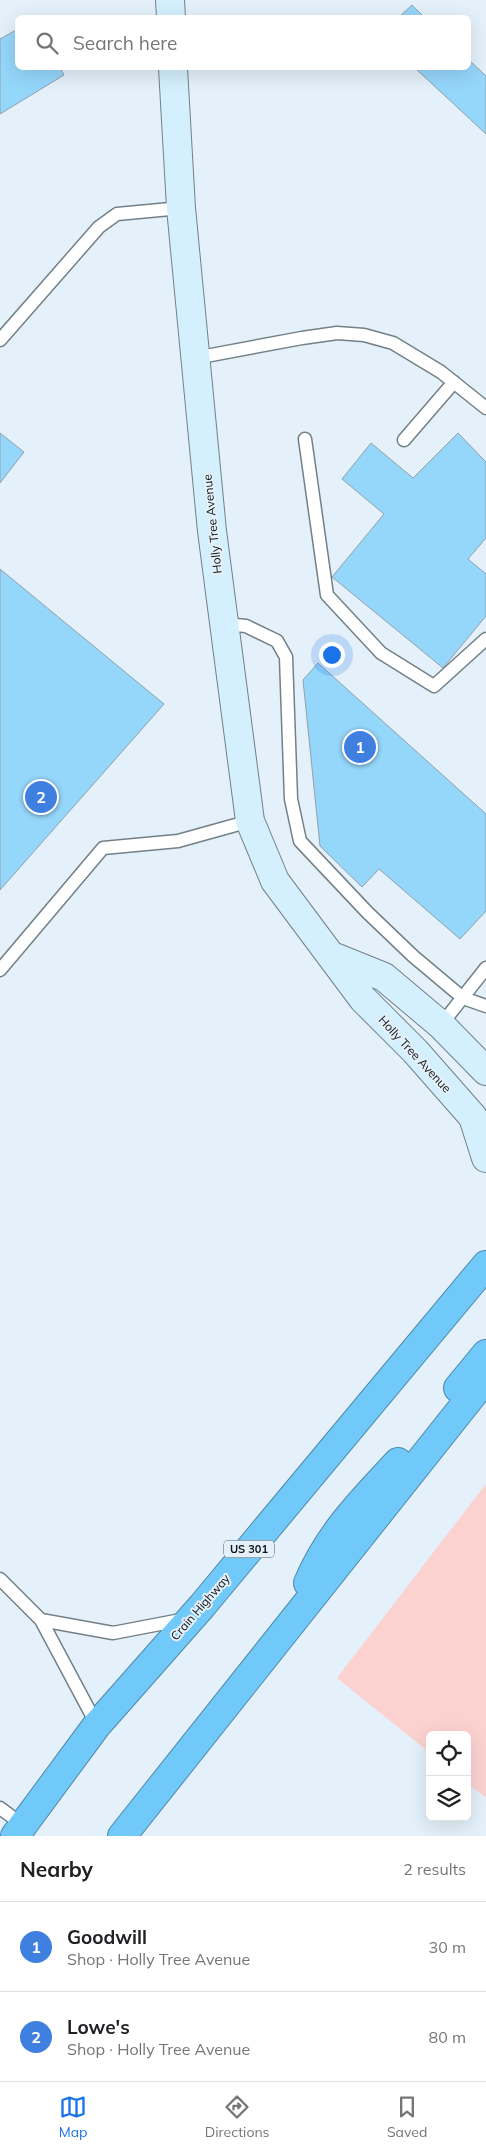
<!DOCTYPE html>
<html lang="en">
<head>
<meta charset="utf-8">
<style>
	body { margin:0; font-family:Mulish,sans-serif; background:#f6f6f6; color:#202124 }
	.controls { position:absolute; right:15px; bottom:15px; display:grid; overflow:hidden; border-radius:8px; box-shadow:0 5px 20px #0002 }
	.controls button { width:45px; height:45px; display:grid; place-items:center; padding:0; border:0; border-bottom:1px solid #e0e0e0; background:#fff; color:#202124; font:25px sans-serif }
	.you { position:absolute; left:331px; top:654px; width:18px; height:18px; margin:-12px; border:4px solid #fff; border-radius:50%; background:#1a73e8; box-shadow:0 0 0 8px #1a73e833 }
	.badge { display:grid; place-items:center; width:32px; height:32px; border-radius:50%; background:#1a73e8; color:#fff; font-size:16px; font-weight:700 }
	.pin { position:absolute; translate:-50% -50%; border:2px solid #fff; box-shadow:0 1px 5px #0006 }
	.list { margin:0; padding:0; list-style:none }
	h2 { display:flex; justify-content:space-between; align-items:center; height:65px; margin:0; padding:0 20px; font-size:21px }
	h2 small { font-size:16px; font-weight:400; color:#757577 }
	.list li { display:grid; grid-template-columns:32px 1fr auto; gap:15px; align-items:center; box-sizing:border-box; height:90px; padding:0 20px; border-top:1px solid #e0e0e0 }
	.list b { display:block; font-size:19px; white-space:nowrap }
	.list p { margin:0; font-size:16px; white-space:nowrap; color:#757577 }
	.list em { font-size:16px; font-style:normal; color:#757577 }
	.icon { flex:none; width:28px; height:28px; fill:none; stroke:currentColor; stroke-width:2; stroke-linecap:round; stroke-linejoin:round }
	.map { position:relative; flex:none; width:486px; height:1836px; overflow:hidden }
	.search { position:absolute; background:#fff; box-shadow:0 5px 20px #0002; left:15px; right:15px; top:15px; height:55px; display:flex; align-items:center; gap:12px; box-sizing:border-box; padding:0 18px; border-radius:8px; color:#757577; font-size:19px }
	.sheet { height:245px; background:#fff }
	nav { display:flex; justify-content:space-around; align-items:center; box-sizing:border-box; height:70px; border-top:1px solid #e0e0e0; background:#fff; font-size:14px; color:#757577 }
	nav a { display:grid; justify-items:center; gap:2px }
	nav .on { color:#1a73e8 }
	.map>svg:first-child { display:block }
	.green { fill:#fcd2d1 }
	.building { fill:#95d6fb; stroke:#93a0a8 }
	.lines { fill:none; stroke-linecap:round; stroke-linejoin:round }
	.lane-casing { stroke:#738087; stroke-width:15 }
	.secondary-casing { stroke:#738087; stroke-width:30 }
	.highway-casing { stroke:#4f89aa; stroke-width:30 }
	.lane { stroke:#fff; stroke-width:12 }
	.secondary { stroke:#d4effd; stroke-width:28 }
	.highway { stroke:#71c9f9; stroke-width:28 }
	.labels { text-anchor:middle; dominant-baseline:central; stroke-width:4; stroke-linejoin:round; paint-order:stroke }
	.shield { fill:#e4f1fa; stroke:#4f565a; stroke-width:1 }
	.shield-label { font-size:11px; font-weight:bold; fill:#0f1316 }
	.street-label { font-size:12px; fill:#0f1316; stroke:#e4f1fa }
</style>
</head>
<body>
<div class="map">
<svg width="486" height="1836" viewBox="0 0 486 1836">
	<rect width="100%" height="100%" fill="#e4f1fa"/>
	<path class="green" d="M 485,1485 L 486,1486 L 486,1798 L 467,1783 L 467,1735 L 430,1735 L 430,1753 L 337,1678 Z"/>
	<path class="building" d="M 412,5 L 425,18 L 398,18 Z
		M 18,29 L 18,68 L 60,68 L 64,75 L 0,114 L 0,39 Z
		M 468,59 L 486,76 L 486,134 L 415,68 L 468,68 Z
		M 0,433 L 24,452 L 0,483 Z
		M 458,433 L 486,462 L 486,538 L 468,559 L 486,574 L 486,616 L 443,668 L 332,577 L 384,514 L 342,479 L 371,443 L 413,478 Z
		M 0,569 L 164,704 L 0,890 Z
		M 318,663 L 486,814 L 486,911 L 460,939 L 379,869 L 362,887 L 320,846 L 303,680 Z"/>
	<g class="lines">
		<g class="lane-casing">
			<path id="lane" d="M 0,340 L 99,227 L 117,214 L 181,208
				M 195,358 L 302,338 L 337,333 L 364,335 L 393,343 L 441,372 L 486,408
				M 305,439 L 327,595 L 381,653 L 434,686 L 486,639
				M 404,440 L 454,382
				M 224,624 L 246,626 L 277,641 L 286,657 L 291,799 L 300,841 L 367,912 L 413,956 L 463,998 L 486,1006
				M 0,970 L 103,848 L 178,841 L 250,821
				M 441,1025 L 486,968
				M 0,1579 L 41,1620 L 97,1725
				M 41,1620 L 113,1633 L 186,1619
				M 0,1808 L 23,1825"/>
		</g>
		<g class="secondary-casing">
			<path id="secondary" d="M 170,0 L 171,18
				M 173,68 L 181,208 L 212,531 L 250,821 L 275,881 L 363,999 L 415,1051 L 473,1117 L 486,1158
				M 332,956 L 384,977 L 441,1025 L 486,1071"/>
		</g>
		<g class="highway-casing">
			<path id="highway" d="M 458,1388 L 486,1354
				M 308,1583 C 329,1533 362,1501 398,1462
				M 15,1836 L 97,1725 L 202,1606 L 486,1265
				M 122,1836 L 486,1378"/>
		</g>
		<use href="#lane" class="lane"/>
		<use href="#secondary" class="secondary"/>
		<use href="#highway" class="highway"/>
	</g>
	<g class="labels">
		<rect class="shield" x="224" y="1540.5" width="50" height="17" rx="4"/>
		<g class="shield-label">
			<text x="249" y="1549">US 301</text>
		</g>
		<g class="street-label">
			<text transform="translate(212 524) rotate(-96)">Holly Tree Avenue</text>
			<text transform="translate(415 1054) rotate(47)">Holly Tree Avenue</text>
			<text transform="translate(200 1607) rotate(-49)">Crain Highway</text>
		</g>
	</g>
</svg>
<div class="controls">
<button><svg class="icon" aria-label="locate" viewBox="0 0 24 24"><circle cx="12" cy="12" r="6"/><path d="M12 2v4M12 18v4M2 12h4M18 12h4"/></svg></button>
<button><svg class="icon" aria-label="layers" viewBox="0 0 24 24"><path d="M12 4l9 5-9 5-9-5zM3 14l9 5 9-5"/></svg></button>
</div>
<div class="you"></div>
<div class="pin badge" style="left:360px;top:747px;background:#3f7fe0">1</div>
<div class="pin badge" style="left:41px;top:797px;background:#3f7fe0">2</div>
<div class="search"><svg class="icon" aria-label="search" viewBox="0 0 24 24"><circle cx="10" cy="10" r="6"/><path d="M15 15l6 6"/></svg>Search here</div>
</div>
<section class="sheet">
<h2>Nearby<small>2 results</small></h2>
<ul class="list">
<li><span class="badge" style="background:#3f7fe0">1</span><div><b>Goodwill</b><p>Shop · Holly Tree Avenue</p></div><em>30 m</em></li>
<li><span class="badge" style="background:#3f7fe0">2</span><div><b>Lowe's</b><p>Shop · Holly Tree Avenue</p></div><em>80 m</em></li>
</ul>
</section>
<nav>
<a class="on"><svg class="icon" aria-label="map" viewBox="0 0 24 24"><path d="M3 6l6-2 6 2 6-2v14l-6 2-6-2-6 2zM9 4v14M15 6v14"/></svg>Map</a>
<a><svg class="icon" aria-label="directions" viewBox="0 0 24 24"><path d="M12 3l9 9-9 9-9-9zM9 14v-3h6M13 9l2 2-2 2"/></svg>Directions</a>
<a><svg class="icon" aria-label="saved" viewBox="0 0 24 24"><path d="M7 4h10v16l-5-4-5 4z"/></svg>Saved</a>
</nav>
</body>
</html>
